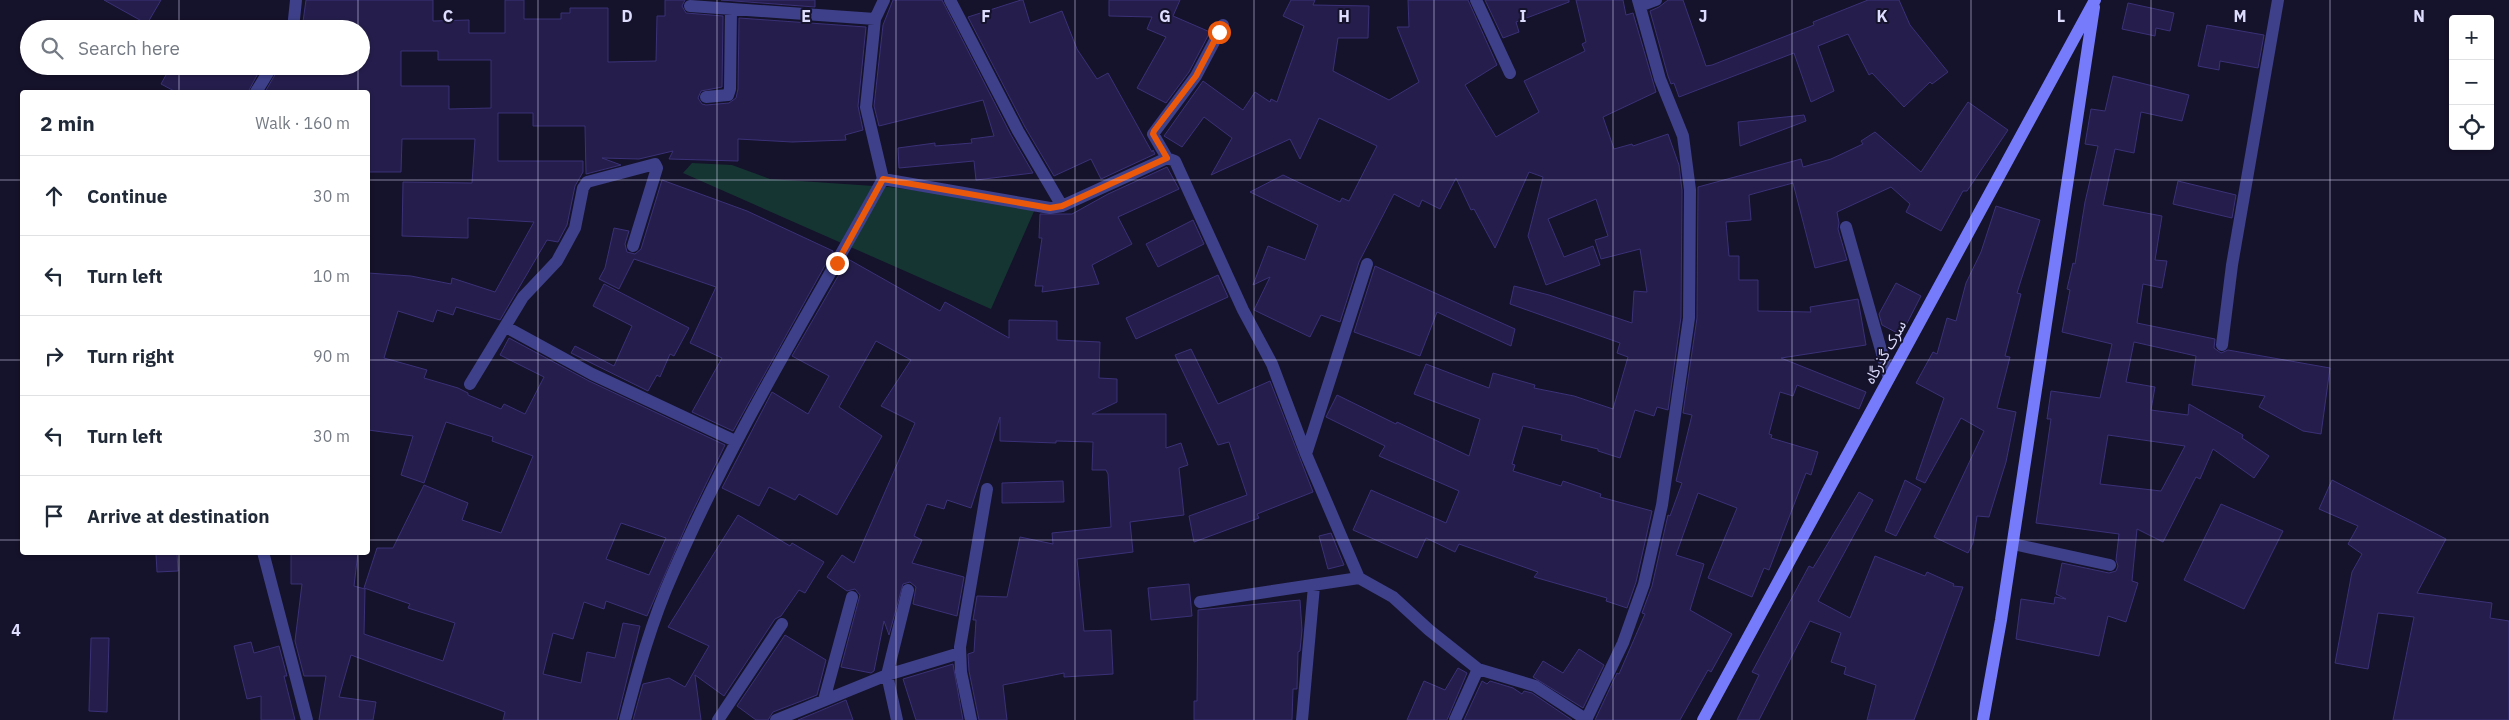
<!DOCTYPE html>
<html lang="en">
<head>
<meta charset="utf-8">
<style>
	body { margin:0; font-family:"IBM Plex Sans","Noto Sans Arabic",sans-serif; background:#f6f6f7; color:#1f2937 }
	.controls { position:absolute; right:15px; top:15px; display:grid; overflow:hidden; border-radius:5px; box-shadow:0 1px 4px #0004 }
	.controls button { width:45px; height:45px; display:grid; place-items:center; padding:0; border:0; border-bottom:1px solid #e0e1e3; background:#fff; color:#1f2937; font:25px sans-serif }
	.stop { position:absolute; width:15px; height:15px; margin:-11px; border:4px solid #ea580c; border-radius:50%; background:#fff }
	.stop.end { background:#ea580c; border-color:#fff; box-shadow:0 1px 5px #0008 }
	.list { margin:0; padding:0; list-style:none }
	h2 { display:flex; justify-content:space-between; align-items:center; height:65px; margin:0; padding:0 20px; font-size:21px }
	h2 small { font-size:16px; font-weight:400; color:#747a83 }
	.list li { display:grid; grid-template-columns:32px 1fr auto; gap:15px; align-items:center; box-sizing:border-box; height:80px; padding:0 20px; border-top:1px solid #e0e1e3 }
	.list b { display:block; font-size:19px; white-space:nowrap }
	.list em { font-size:16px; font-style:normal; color:#747a83 }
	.icon { flex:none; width:28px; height:28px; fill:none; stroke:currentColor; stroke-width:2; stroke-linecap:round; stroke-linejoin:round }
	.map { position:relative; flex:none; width:2509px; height:720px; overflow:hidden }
	.search { position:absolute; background:#fff; box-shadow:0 1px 4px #0004; left:20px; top:20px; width:350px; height:55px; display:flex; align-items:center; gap:12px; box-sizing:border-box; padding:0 18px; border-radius:28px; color:#747a83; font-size:19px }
	.panel { position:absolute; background:#fff; box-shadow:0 1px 4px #0004; left:20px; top:90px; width:350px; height:465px; border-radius:5px }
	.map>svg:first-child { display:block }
	.grass { fill:#153532 }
	.building { fill:#251e4c; stroke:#3a3177; fill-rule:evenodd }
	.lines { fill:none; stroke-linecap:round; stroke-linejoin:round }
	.street { stroke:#3e4089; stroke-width:12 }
	.secondary { stroke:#767bfc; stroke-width:12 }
	.route { stroke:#ea580c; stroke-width:6 }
	.grid { fill:none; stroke:#deddfe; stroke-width:1; stroke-opacity:0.55 }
	.labels { text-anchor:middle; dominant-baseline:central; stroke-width:4; stroke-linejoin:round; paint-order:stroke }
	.street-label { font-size:15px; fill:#deddfe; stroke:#15122b }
	.grid-label { font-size:16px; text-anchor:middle; font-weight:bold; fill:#deddfe; stroke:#15122b; stroke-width:4; stroke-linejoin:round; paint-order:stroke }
</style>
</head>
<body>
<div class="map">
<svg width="2509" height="720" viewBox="0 0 2509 720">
	<rect width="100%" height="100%" fill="#15122b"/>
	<path class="grass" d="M 692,163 L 732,165 L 770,179 L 889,187 L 974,198 L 1035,209 L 991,309 L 683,173 Z"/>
	<path class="building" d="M 104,0 L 161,0 L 147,24 Z
		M 306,0 L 433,0 L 433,21 L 469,20 L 469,33 L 505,33 L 505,0 L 524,0 L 524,19 L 561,19 L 561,13 L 570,13 L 570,8 L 608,8 L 608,62 L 656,61 L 657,16 L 665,16 L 665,0 L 685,0 L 682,6 L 686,13 L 723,16 L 722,87 L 701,91 L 698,98 L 702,104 L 706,105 L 729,103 L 736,98 L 738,89 L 739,18 L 866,27 L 858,106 L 863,130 L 845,135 L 846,140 L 792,142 L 738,139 L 738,161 L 669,159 L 673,151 L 639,159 L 602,158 L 621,165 L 586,174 L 585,126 L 533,126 L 533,113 L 498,113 L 498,161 L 583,161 L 583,172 L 575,186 L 567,225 L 558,242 L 547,240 L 500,320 L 456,307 L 453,315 L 437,310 L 433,322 L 398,311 L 384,358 L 427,370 L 424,378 L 458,388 L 468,393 L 468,395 L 501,409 L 504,404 L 525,414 L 544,377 L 500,355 L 509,338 L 589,381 L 725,445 L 689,519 L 647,616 L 606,601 L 604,609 L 584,602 L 573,639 L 553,633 L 543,674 L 581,683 L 587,652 L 615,658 L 623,623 L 640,626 L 617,720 L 503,720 L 505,712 L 351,655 L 339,697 L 376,702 L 373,720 L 319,720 L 326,676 L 304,676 L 295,641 L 302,584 L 291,584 L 291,552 L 358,552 L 354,586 L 365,589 L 364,634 L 443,661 L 455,623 L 408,608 L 410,604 L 364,588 L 377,548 L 393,548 L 424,485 L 468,503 L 462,520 L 501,533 L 533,456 L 492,441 L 493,437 L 446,422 L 424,483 L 401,475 L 413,436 L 368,430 L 368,273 L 411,276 L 451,284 L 452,278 L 495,292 L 534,222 L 468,218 L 468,238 L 402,236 L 403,182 L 472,183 L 475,139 L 402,139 L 401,172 L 368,172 L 368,92 L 265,92 L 280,66 L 361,66 L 361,29 L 302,29 ZM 401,51 L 438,51 L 438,60 L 491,60 L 491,108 L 449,109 L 449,86 L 401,86 ZM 621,523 L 666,538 L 649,575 L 606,559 Z
		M 721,0 L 815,0 L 815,7 Z
		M 893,0 L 942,0 L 1011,135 L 1033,173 L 976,180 L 974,161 L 899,168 L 898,148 L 935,143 L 935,146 L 972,143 L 971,139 L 994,136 L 983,100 L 879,126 L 874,106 L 883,25 Z
		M 1021,0 L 1023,0 L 1030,23 L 1062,11 L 1077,49 L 1097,79 L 1108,73 L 1152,152 L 1153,150 L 1155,154 L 1101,179 L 1091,159 L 1054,176 L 1025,127 L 968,17 Z
		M 1109,0 L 1180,0 L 1173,16 L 1210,32 L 1189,72 L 1166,103 L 1137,88 L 1166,37 L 1147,29 L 1152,17 L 1109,16 Z
		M 1291,0 L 1315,0 L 1313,5 L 1369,6 L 1368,38 L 1338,38 L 1333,71 L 1389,100 L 1419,82 L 1397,27 L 1409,27 L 1408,0 L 1468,0 L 1497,65 L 1465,85 L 1496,137 L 1539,112 L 1524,81 L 1585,51 L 1582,44 L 1586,42 L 1576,0 L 1623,0 L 1626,15 L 1633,13 L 1656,92 L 1603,117 L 1614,149 L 1632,144 L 1633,146 L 1668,134 L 1679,165 L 1682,190 L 1681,317 L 1668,410 L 1657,407 L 1654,416 L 1635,410 L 1620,458 L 1598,451 L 1598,449 L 1561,440 L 1562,435 L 1523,426 L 1512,464 L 1515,465 L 1513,471 L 1561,486 L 1563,481 L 1601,494 L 1600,497 L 1652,511 L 1636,582 L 1627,608 L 1606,601 L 1607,598 L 1534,577 L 1538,572 L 1459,544 L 1455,552 L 1426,538 L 1417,558 L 1353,530 L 1371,490 L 1446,523 L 1459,491 L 1379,456 L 1385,446 L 1326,417 L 1337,395 L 1396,424 L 1397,422 L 1469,456 L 1480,419 L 1414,394 L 1426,364 L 1489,388 L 1493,373 L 1535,385 L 1534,388 L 1574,396 L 1613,409 L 1628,357 L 1617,353 L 1620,343 L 1510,304 L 1514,286 L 1549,295 L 1632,323 L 1634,291 L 1647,292 L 1640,249 L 1601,259 L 1595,240 L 1608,236 L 1596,199 L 1548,219 L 1564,257 L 1593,246 L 1600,265 L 1546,285 L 1528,236 L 1543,177 L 1529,172 L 1495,248 L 1474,209 L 1471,210 L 1456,178 L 1440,209 L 1422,200 L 1419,207 L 1394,194 L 1359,262 L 1340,322 L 1321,315 L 1310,337 L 1254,310 L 1270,277 L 1253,285 L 1268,246 L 1305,260 L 1318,225 L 1250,192 L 1283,175 L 1340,202 L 1342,198 L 1349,201 L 1377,146 L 1319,118 L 1300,159 L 1290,139 L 1211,175 L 1232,138 L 1204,117 L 1182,147 L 1164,136 L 1203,81 L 1243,110 L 1255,92 L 1270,102 L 1271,99 L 1277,102 L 1304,26 L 1283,16 Z
		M 1485,0 L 1569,0 L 1569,2 L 1516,22 L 1519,32 L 1503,38 Z
		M 1668,0 L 1683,0 L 1706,66 L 1712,65 L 1814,25 L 1813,22 L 1868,0 L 1899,0 L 1910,25 L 1948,72 L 1932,84 L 1930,82 L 1904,107 L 1872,73 L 1869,75 L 1848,34 L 1818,46 L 1834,91 L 1811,102 L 1794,53 L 1679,97 L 1674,83 L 1671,84 L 1668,76 L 1650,11 L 1659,7 Z
		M 2128,3 L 2174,13 L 2170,31 L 2156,28 L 2155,36 L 2122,29 Z
		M 2207,25 L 2264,35 L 2258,68 L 2220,61 L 2219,70 L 2198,66 Z
		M 171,66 L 262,66 L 248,92 L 176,92 L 161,84 Z
		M 2113,76 L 2189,95 L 2182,121 L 2141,112 L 2134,153 L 2115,149 L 2103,205 L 2162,216 L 2155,260 L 2167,261 L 2162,288 L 2143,284 L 2137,323 L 2215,339 L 2214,348 L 2221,353 L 2228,350 L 2330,368 L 2321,434 L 2303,431 L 2259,407 L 2265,396 L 2192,385 L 2196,356 L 2134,342 L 2126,382 L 2155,387 L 2151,410 L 2188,415 L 2189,404 L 2243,435 L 2242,438 L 2269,456 L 2254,478 L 2213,449 L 2200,479 L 2196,477 L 2163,542 L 2137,529 L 2132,581 L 2138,583 L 2126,622 L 2108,616 L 2099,656 L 2016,639 L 2021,599 L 2054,604 L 2055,597 L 2066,599 L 2056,594 L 2062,563 L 2109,573 L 2116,571 L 2118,566 L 2116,560 L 2119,534 L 2036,523 L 2051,419 L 2047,419 L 2051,391 L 2100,398 L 2112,344 L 2062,332 L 2070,290 L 2067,289 L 2073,263 L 2075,264 L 2085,202 L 2098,146 L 2085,144 L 2091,109 L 2105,111 ZM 2108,435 L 2185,446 L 2161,491 L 2100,484 Z
		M 1968,102 L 2008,130 L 1967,191 L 1963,191 L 1941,231 L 1906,212 L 1910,204 L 1891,187 L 1837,212 L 1839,223 L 1838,229 L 1847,260 L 1815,268 L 1793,183 L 1749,195 L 1751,220 L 1726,222 L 1729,256 L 1739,256 L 1739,280 L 1758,280 L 1758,311 L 1811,312 L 1810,307 L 1858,299 L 1866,345 L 1781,358 L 1866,392 L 1859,409 L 1797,385 L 1793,396 L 1780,392 L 1769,434 L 1772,435 L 1771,438 L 1818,452 L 1811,475 L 1806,473 L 1769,570 L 1764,568 L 1752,597 L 1708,578 L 1737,508 L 1698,493 L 1676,555 L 1704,564 L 1690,610 L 1732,634 L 1711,672 L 1708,670 L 1680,720 L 1595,720 L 1617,673 L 1619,674 L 1645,614 L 1642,613 L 1652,586 L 1668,515 L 1670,516 L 1682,483 L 1676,481 L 1692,415 L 1683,413 L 1697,318 L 1698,187 L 1801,159 L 1803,167 L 1831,159 L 1863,144 L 1861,141 L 1875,132 L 1921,172 Z
		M 1804,115 L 1806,121 L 1740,146 L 1738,122 Z
		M 1167,167 L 1179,189 L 1118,217 L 1132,244 L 1092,265 L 1099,284 L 1042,292 L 1043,286 L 1035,286 L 1042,238 L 1039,238 L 1040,214 L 1072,214 L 1108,194 Z
		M 662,180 L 747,211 L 833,251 L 733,431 L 692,412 L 722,358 L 690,343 L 716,287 L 634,259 L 619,289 L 599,279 L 605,268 L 614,228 L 629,231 L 625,244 L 627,252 L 635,254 L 641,249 Z
		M 2178,181 L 2236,195 L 2232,218 L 2173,204 Z
		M 1996,206 L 2040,220 L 2017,293 L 2021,294 L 2005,356 L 2010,357 L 1997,408 L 2016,412 L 2006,462 L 1989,517 L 1977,516 L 1973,543 L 1968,553 L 1934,537 L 1984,431 L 1961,418 L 1925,483 L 1916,479 L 1944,398 L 1916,383 L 1933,352 L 1937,354 L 1947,318 L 1956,321 L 1966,283 L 1981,252 Z
		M 1193,220 L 1204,244 L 1158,267 L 1146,244 Z
		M 848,259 L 940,311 L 945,302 L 1009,338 L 1009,320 L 1057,321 L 1057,340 L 1100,342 L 1099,378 L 1117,379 L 1117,402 L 1092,414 L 1166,414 L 1166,448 L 1181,443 L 1188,465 L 1179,468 L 1184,515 L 1130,522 L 1133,552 L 1077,559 L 1084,631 L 1111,630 L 1113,674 L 1064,677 L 1064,673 L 1003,685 L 1007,720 L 979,720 L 969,671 L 968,654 L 974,652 L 976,620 L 973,620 L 977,596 L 1007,597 L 1020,537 L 1053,544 L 1052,533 L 1111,527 L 1108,474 L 1106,470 L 1092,470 L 1093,442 L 1056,441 L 1056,443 L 1000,441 L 1000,417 L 971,508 L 947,500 L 944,509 L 927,504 L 914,536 L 922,540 L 912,563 L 964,577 L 957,616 L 913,604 L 916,587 L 910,582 L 903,584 L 889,635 L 884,621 L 874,671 L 871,673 L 841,667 L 860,595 L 855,589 L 847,591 L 827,577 L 842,555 L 854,563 L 915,423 L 881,406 L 911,360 L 876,341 L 839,407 L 882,436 L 837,515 L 799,494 L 795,500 L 769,487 L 759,506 L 722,488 L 772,392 L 808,414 L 829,376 L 792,356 Z
		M 1375,266 L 1515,329 L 1511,346 L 1437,312 L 1420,356 L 1354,332 Z
		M 1218,275 L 1228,297 L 1136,339 L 1126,318 Z
		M 1896,283 L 1921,296 L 1901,335 L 1882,325 L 1879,314 Z
		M 604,284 L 689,328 L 674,356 L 670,354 L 660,377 L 657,375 L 648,391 L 571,353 L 575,346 L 614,366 L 632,326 L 593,306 Z
		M 1191,349 L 1218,404 L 1270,381 L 1313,492 L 1257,514 L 1259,518 L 1194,542 L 1189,516 L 1247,495 L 1229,442 L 1218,445 L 1175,355 Z
		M 1905,480 L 1921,489 L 1896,536 L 1885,531 Z
		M 2332,480 L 2446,539 L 2417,593 L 2492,603 L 2490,618 L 2509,621 L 2509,720 L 2393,720 L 2414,617 L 2378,613 L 2368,669 L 2335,663 L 2352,572 L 2362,554 L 2348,544 L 2358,526 L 2319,509 Z
		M 1063,481 L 1064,502 L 1002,503 L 1002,483 Z
		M 1859,492 L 1873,500 L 1818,601 L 1850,618 L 1875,556 L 1925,576 L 1927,572 L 1954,584 L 1953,586 L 1963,587 L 1914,720 L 1867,720 L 1876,685 L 1844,674 L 1846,667 L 1831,662 L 1841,633 L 1810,621 L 1759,720 L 1737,720 L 1759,675 L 1752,672 L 1809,566 L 1813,568 Z
		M 2221,504 L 2283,531 L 2244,609 L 2184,580 Z
		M 738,515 L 790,546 L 792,543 L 824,562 L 805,593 L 799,590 L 781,616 L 775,619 L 724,696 L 695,675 L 701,720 L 633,720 L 643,684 L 669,678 L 685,687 L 709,646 L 668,627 Z
		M 1331,533 L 1344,565 L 1328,569 L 1319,536 Z
		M 177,553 L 178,571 L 157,572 L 156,554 Z
		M 1189,584 L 1192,616 L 1151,620 L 1148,588 Z
		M 1300,600 L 1302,630 L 1300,651 L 1298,652 L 1297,689 L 1293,689 L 1292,720 L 1194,720 L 1194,701 L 1197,701 L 1198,610 Z
		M 785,635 L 826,660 L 817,695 L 773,712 L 768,720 L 756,720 L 737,706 Z
		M 91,638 L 109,638 L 107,712 L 89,711 Z
		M 251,642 L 254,653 L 279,646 L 287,676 L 284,676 L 295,720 L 261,720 L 261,696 L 247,699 L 234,646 Z
		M 1579,649 L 1604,665 L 1583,708 L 1533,677 L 1543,661 L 1563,673 Z
		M 953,664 L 963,720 L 916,720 L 903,679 Z
		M 1458,668 L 1467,673 L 1447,720 L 1407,720 L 1424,681 L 1445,690 Z
		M 1482,681 L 1487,684 L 1490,681 L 1513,688 L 1522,694 L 1524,691 L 1532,693 L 1572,720 L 1464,720 Z
		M 846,700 L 853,720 L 798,720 Z"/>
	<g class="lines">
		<path class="street" d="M 950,0 L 1018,131 L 1062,206
			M 1476,0 L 1510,73
			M 690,6 L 875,19
			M 1640,6 L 1656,0
			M 1223,25 L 1196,76 L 1153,134 L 1167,158 L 1175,161 L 1243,310 L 1272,364 L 1306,454 L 1359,578 L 1393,597 L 1429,630 L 1478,669 L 1535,686 L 1587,720
			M 293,29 L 296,0
			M 256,92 L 272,66
			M 706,97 L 728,95 L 730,89 L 731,9
			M 883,179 L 1050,208 L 1062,206 L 1167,158
			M 1846,227 L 1889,378
			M 506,327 L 592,374 L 735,441
			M 2222,345 L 2232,265 L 2278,0
			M 470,384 L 523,297 L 557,261 L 575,228 L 583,188 L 587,182 L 655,164 L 657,168 L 633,246
			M 1306,454 L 1367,264
			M 2013,544 L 2110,565
			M 263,552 L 307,720
			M 1200,602 L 1359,578
			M 824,700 L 852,597
			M 625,720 C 638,670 652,620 673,573 C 732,436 811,310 883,179 L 866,107 L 875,19 L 884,0
			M 718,720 L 782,624
			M 776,720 L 887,675 L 960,653
			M 897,720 L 887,675 L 908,590
			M 971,720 L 961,672 L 960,647 L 987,489
			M 1302,720 L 1314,586
			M 1455,720 L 1478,669
			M 1586,720 L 1623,643 L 1644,584 L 1662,505 L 1689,318 L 1690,190 L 1683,136 L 1660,79 L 1638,0"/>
		<path class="secondary" d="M 1703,720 L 2095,0
			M 1983,720 L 2001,620 L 2094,7"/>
	</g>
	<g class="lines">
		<path class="route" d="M 837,263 L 883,179 L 1050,208 L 1062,206 L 1167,158 L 1153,134 L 1154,131 L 1196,76 L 1219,32"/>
	</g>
	<path class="grid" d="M 179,0 L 179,29M 358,0 L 358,29M 538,0 L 538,720M 717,0 L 717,720M 896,0 L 896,720M 1075,0 L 1075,720M 1254,0 L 1254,720M 1434,0 L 1434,720M 1613,0 L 1613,720M 1792,0 L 1792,720M 1971,0 L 1971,720M 2151,0 L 2151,720M 2330,0 L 2330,720M 179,66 L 179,92M 358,66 L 358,92M 0,180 L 22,180M 368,180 L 2509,180M 0,360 L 22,360M 368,360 L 2509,360M 0,540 L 22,540M 368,540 L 2509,540M 179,552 L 179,720M 358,552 L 358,720"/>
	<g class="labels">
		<g class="street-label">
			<text transform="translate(1885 352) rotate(-61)">سرک گذرگاه</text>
		</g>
	</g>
	<g class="grid-label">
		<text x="448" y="22">C</text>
		<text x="627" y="22">D</text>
		<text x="806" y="22">E</text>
		<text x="986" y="22">F</text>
		<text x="1165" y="22">G</text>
		<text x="1344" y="22">H</text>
		<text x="1523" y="22">I</text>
		<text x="1703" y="22">J</text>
		<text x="1882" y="22">K</text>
		<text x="2061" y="22">L</text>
		<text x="2240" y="22">M</text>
		<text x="2419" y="22">N</text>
		<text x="16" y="636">4</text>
	</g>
</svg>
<div class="controls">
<button>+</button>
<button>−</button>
<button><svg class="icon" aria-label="locate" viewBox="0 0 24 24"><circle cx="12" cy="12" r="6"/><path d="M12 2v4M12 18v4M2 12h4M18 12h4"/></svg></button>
</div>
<div class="stop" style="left:1219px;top:32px"></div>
<div class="stop end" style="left:837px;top:263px"></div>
<div class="search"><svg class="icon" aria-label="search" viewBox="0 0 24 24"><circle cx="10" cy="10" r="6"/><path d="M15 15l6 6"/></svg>Search here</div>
<section class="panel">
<h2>2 min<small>Walk · 160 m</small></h2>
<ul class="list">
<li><svg class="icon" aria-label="ahead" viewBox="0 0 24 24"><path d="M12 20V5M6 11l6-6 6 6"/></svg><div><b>Continue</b></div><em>30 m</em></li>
<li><svg class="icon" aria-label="left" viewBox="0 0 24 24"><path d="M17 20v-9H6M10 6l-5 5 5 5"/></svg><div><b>Turn left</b></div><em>10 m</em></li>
<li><svg class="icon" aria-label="right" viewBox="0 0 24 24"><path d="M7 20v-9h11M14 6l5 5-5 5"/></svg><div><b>Turn right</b></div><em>90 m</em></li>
<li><svg class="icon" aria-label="left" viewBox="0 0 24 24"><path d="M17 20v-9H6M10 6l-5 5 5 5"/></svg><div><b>Turn left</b></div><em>30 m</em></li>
<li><svg class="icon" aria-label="arrive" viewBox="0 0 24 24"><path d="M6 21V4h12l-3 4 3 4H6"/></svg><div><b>Arrive at destination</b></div></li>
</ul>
</section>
</div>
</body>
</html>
